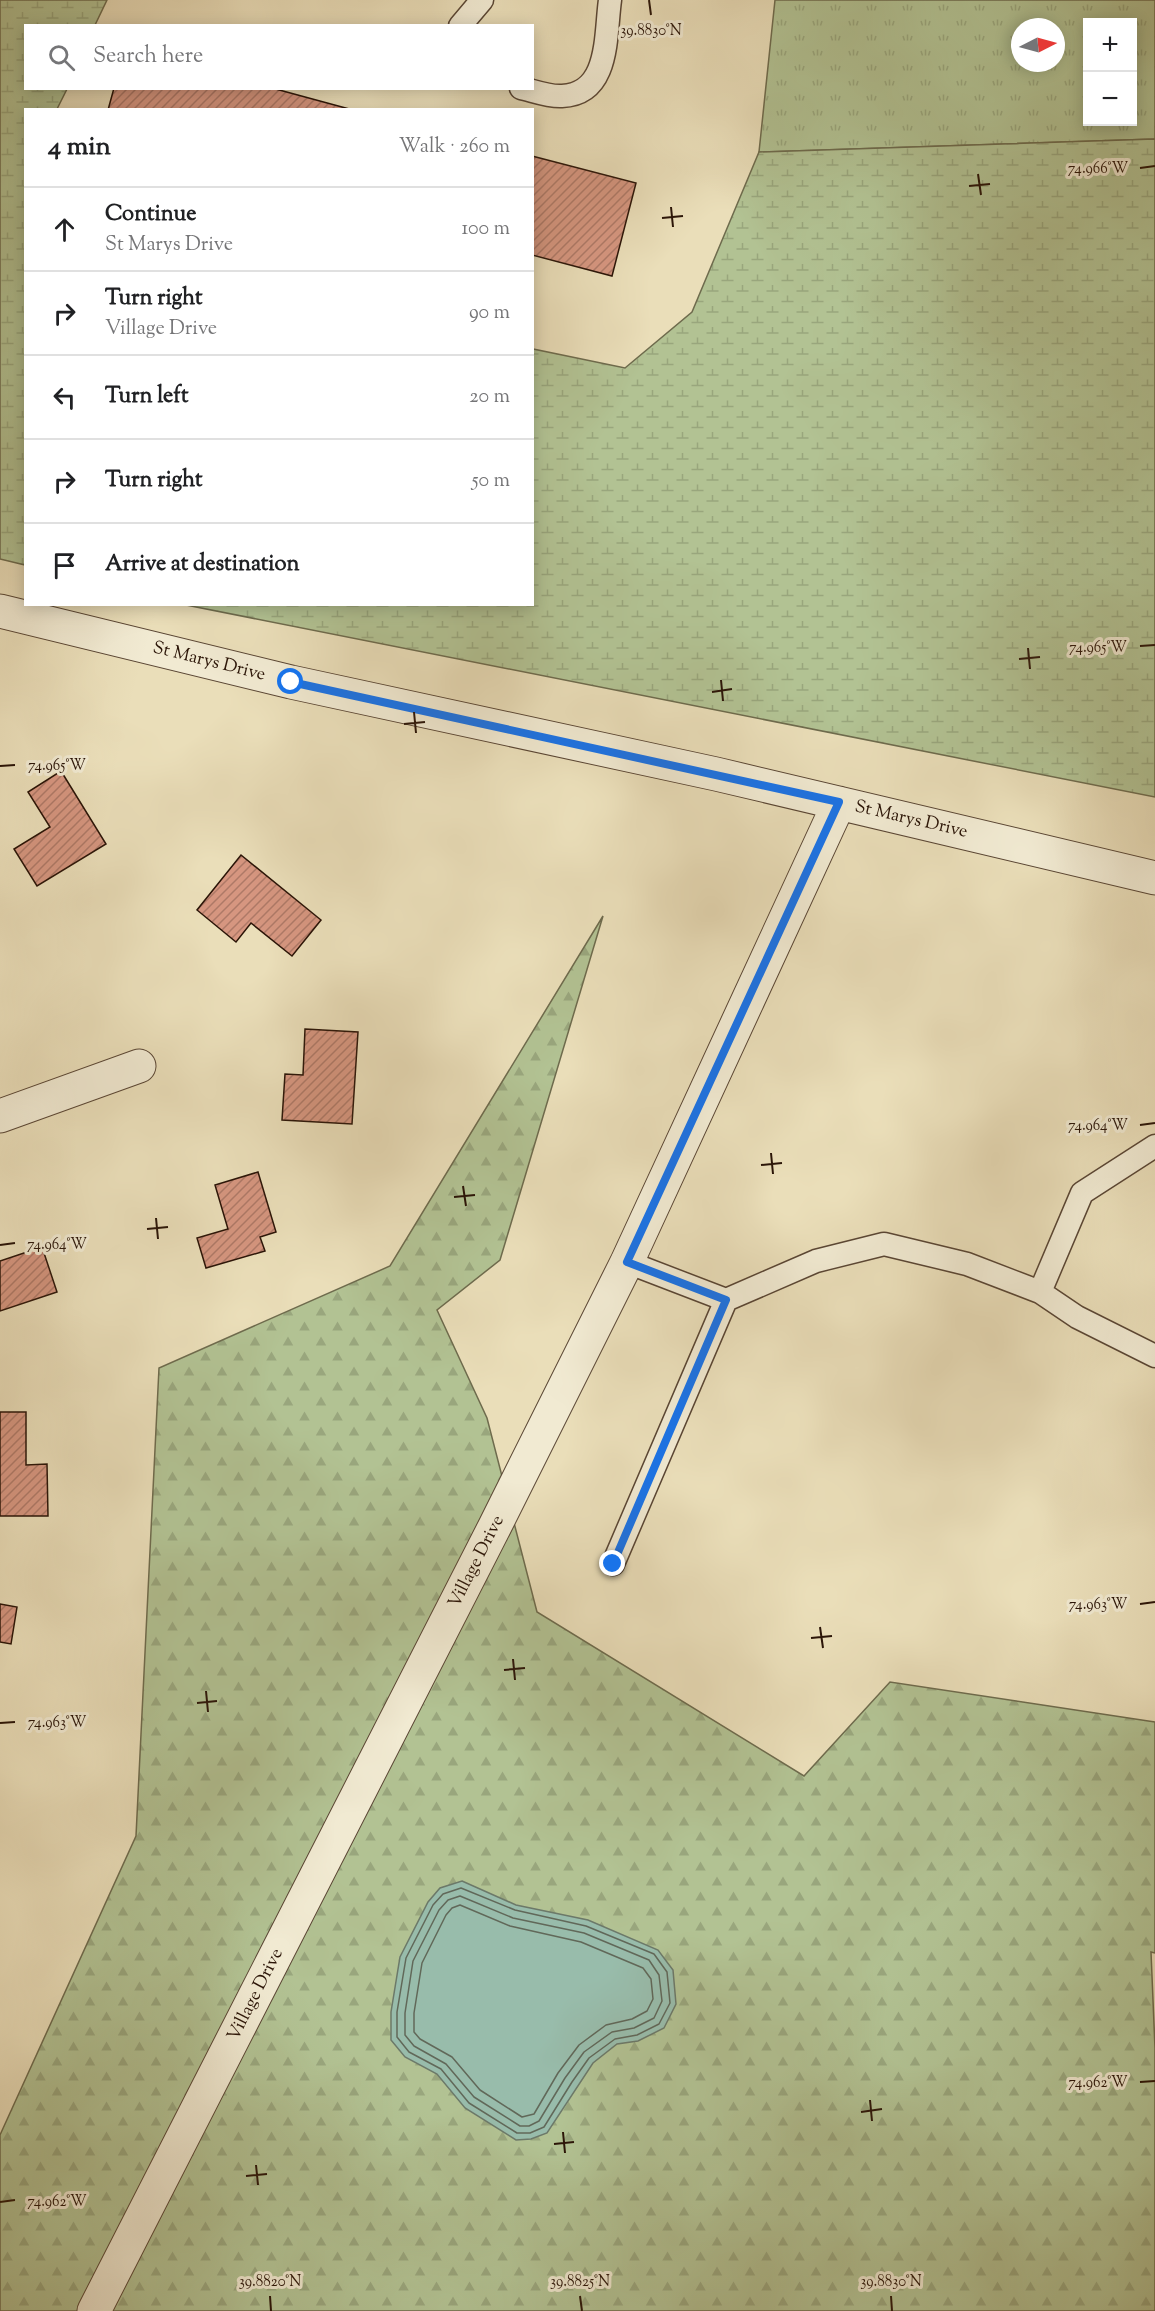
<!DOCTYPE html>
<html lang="en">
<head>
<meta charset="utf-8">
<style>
	body { margin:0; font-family:"Sorts Mill Goudy",serif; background:#f6f6f6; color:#202124 }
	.controls { position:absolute; right:18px; top:18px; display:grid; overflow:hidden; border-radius:0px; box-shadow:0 3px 15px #0003 }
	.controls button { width:54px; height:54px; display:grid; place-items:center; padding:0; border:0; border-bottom:2px solid #e0e0e0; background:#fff; color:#202124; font:30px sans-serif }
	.compass { position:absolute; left:1011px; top:18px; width:54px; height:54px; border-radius:50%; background:#fff; box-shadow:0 3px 15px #0003; rotate:84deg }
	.stop { position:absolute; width:18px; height:18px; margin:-14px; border:4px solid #1a73e8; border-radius:50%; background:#fff }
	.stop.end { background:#1a73e8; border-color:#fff; box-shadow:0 2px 6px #0008 }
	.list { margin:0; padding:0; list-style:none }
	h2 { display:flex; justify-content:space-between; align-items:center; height:78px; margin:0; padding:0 24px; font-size:26px }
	h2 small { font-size:20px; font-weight:400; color:#757577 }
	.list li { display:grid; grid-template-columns:39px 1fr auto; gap:18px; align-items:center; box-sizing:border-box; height:84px; padding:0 24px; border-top:2px solid #e0e0e0 }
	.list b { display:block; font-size:22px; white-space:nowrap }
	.list p { margin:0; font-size:20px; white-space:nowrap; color:#757577 }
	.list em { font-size:20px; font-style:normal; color:#757577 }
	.icon { flex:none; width:33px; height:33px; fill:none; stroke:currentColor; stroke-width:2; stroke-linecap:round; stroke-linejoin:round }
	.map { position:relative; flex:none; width:1155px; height:2311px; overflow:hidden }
	.search { position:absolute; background:#fff; box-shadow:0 3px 15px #0003; left:24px; top:24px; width:510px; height:66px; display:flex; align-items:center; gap:15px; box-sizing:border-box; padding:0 21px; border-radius:0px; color:#757577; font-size:22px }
	.panel { position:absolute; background:#fff; box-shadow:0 3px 15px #0003; left:24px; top:108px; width:510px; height:498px; border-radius:0px }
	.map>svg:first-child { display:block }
	.grass { fill:url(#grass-tufts); stroke:#6e6b4d; stroke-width:1.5; fill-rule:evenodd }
	.forest { fill:url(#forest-firs); stroke:#6e6b4d; stroke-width:1.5 }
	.wetland { fill:url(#wetland-marsh); stroke:#6e6b4d; stroke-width:1.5 }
	.water { fill:#98bcab; stroke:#6c7969; stroke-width:1.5 }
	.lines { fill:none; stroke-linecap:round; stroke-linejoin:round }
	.shore { stroke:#616859; stroke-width:1.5 }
	.building { fill:url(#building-hatch); stroke:#2a1407; stroke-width:1.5 }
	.service-casing { stroke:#5a4634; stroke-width:25 }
	.minor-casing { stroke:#5a4634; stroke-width:35 }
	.service { stroke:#f1ead2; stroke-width:22 }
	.minor { stroke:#f1ead2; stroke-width:33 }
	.route { stroke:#1a73e8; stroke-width:8 }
	.ticks { fill:none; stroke:#2a1407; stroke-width:2 }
	.labels { text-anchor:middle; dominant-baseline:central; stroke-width:6; stroke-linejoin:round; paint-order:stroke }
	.street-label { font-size:18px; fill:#2a1407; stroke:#f1ead2 }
	.ticks-label { font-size:15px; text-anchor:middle; fill:#2a1407; stroke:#f1ead2; stroke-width:6; stroke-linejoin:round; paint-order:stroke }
</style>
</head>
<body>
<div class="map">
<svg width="1155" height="2311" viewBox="0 0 1155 2311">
	<defs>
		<pattern id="grass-tufts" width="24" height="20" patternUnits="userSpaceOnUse" patternTransform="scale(1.5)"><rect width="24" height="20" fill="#b2c293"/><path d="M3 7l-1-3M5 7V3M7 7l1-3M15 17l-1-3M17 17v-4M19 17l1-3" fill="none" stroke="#99a67d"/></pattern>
		<pattern id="forest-firs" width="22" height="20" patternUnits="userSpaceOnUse" patternTransform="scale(1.5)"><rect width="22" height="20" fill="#b2c293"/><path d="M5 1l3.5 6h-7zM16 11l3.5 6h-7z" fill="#99a67d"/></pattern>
		<pattern id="wetland-marsh" width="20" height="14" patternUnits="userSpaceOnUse" patternTransform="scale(1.5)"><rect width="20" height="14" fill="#b2c293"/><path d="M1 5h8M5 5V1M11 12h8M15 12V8" fill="none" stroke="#99a67d"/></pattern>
		<pattern id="building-hatch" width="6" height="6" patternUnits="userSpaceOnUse" patternTransform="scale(1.5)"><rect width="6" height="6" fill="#d69680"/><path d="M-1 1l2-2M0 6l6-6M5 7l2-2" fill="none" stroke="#ae7967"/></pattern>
	</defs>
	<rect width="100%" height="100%" fill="#eadeb9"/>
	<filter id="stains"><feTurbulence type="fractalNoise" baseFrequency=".00333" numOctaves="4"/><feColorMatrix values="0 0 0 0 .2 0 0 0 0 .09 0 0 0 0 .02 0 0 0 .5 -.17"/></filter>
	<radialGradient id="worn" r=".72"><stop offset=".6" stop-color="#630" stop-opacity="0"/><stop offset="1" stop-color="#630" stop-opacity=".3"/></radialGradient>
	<path class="grass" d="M 775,0 L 1155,0 L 1155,139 L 759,152 ZM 1088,22 L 1132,22 L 1132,122 L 1088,122 ZM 1020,27 L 1056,27 L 1056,63 L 1020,63 Z"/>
	<path class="forest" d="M 603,916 L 500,1260 L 437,1310 L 487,1418 L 537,1612 L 804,1776 L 890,1682 L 1155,1722 L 1155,1953 L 1151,1952 L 1155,2048 L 1155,2311 L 0,2311 L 0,2135 L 136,1836 L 159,1368 L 390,1266 Z"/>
	<path class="wetland" d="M 0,0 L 107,0 L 95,25 L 26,26 L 26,88 L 67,89 L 57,109 L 26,110 L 25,565 L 0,559 Z
		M 1155,139 L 1155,797 L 186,605 L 532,604 L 533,349 L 625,368 L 692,312 L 759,152 Z"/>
	<path class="water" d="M 462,1881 L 516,1905 L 588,1920 L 658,1950 L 673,1970 L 676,2004 L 664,2028 L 638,2041 L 617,2044 L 593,2063 L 547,2133 L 531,2139 L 516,2140 L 465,2108 L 437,2074 L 405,2057 L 391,2040 L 391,2012 L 400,1957 L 428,1902 L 440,1888 Z"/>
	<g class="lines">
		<path class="shore" d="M 461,1888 L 515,1910 L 586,1926 L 654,1954 L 667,1972 L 670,2003 L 659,2024 L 637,2035 L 615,2039 L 589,2058 L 572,2082 L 544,2127 L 530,2133 L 517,2133 L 469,2103 L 441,2069 L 409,2052 L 397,2037 L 397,2012 L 406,1958 L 433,1905 L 443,1894 Z
			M 460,1896 L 513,1918 L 584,1933 L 649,1960 L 659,1975 L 662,2001 L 654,2018 L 634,2028 L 612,2032 L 584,2052 L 565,2078 L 539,2121 L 529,2126 L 520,2126 L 474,2097 L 446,2064 L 414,2046 L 405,2035 L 405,2013 L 413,1961 L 439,1910 L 448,1900 Z
			M 460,1905 L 510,1926 L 581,1942 L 643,1968 L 651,1979 L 653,1999 L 647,2011 L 632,2019 L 606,2025 L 579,2045 L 558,2073 L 534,2114 L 522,2117 L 480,2090 L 452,2057 L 420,2039 L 414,2032 L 414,2013 L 422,1963 L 446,1915 L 452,1908 Z"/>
	</g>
	<path class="building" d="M 114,88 L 272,88 L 353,110 L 108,110 Z
		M 532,156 L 636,183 L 612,276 L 532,255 Z
		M 61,771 L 106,844 L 37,886 L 14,849 L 50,827 L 28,792 Z
		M 241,855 L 321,920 L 292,956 L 251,923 L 236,942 L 197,910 Z
		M 305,1029 L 358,1032 L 352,1124 L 282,1120 L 285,1074 L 303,1075 Z
		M 258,1172 L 276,1232 L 260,1237 L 265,1251 L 206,1268 L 197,1238 L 228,1229 L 215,1185 Z
		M 42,1247 L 57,1292 L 0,1311 L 0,1261 Z
		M 0,1412 L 26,1412 L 26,1465 L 47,1464 L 48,1516 L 0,1516 Z
		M 0,1604 L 17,1607 L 11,1644 L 0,1642 Z"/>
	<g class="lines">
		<g class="service-casing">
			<path id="service" d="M 460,26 L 482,0
				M 521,88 C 534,91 549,97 562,96 C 610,94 605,36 610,0
				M 627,1262 L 726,1300 L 816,1261 L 884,1244 L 967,1264 L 1040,1292 L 1077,1317 L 1155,1356
				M 1040,1292 L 1082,1193 L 1155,1146
				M 613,1564 L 726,1300"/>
		</g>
		<g class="minor-casing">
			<path id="minor" d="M 0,611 L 291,682 L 716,774 L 1155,878
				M 0,1116 L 139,1066
				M 94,2311 L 495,1526 L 627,1262 L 839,803"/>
		</g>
		<use href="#service" class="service"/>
		<use href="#minor" class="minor"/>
	</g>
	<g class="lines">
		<path class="route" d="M 291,682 L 839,802 L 627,1262 L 726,1300 L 613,1564"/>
	</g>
	<path class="ticks" d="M 649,0 L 651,15M 1140,168 L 1155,166M 978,174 L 981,195M 969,186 L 990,184M 671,207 L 673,227M 662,218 L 683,216M 1140,646 L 1155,645M 1028,648 L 1030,669M 1019,659 L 1040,657M 721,680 L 723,701M 712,692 L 732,689M 414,712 L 416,733M 404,724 L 425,722M 0,766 L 15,765M 1140,1125 L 1155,1123M 771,1153 L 773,1174M 761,1165 L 782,1163M 463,1186 L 466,1206M 454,1197 L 475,1195M 156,1218 L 158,1239M 147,1229 L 168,1227M 0,1245 L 15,1243M 1140,1604 L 1155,1602M 820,1627 L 823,1648M 811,1638 L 832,1636M 513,1659 L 515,1680M 504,1670 L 525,1668M 206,1691 L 208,1712M 197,1703 L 217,1701M 0,1723 L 15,1722M 1140,2082 L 1155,2081M 870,2100 L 872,2121M 861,2112 L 882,2109M 563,2132 L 565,2153M 554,2144 L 574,2142M 256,2165 L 258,2185M 246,2176 L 267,2174M 0,2202 L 15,2200M 270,2296 L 271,2311M 580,2296 L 582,2311M 891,2296 L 892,2311"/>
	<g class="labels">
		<g class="street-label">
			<text transform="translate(209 662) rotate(14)">St Marys Drive</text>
			<text transform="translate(911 820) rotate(13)">St Marys Drive</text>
			<text transform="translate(477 1562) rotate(-63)">Village Drive</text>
			<text transform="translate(256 1995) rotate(-63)">Village Drive</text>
		</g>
	</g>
	<g class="ticks-label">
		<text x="651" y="35">39.8830°N</text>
		<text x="1098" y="173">74.966°W</text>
		<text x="1098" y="652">74.965°W</text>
		<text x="57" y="770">74.965°W</text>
		<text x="1098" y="1130">74.964°W</text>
		<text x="57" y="1249">74.964°W</text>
		<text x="1098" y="1609">74.963°W</text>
		<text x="57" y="1727">74.963°W</text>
		<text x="1098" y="2087">74.962°W</text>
		<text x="57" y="2206">74.962°W</text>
		<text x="270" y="2286">39.8820°N</text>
		<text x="580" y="2286">39.8825°N</text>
		<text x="891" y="2286">39.8830°N</text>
	</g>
	<rect width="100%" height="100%" filter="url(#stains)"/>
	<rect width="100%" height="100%" fill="url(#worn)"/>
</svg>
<div class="controls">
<button>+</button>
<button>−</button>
</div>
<svg class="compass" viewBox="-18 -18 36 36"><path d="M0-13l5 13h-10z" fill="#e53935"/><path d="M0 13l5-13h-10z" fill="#757577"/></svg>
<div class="stop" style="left:291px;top:682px"></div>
<div class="stop end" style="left:613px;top:1564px"></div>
<div class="search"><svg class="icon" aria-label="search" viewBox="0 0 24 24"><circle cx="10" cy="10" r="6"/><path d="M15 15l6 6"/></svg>Search here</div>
<section class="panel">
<h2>4 min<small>Walk · 260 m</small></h2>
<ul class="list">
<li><svg class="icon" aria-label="ahead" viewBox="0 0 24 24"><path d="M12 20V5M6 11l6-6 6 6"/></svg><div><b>Continue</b><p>St Marys Drive</p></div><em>100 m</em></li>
<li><svg class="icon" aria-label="right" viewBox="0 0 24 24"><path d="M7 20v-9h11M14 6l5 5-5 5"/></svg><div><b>Turn right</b><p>Village Drive</p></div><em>90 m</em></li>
<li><svg class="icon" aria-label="left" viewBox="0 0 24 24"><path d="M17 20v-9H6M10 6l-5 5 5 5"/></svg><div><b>Turn left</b></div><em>20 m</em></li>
<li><svg class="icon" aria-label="right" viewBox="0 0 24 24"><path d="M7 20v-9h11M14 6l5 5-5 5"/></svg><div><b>Turn right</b></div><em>50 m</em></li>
<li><svg class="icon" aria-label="arrive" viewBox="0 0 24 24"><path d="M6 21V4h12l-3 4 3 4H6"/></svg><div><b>Arrive at destination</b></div></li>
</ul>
</section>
</div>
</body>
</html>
